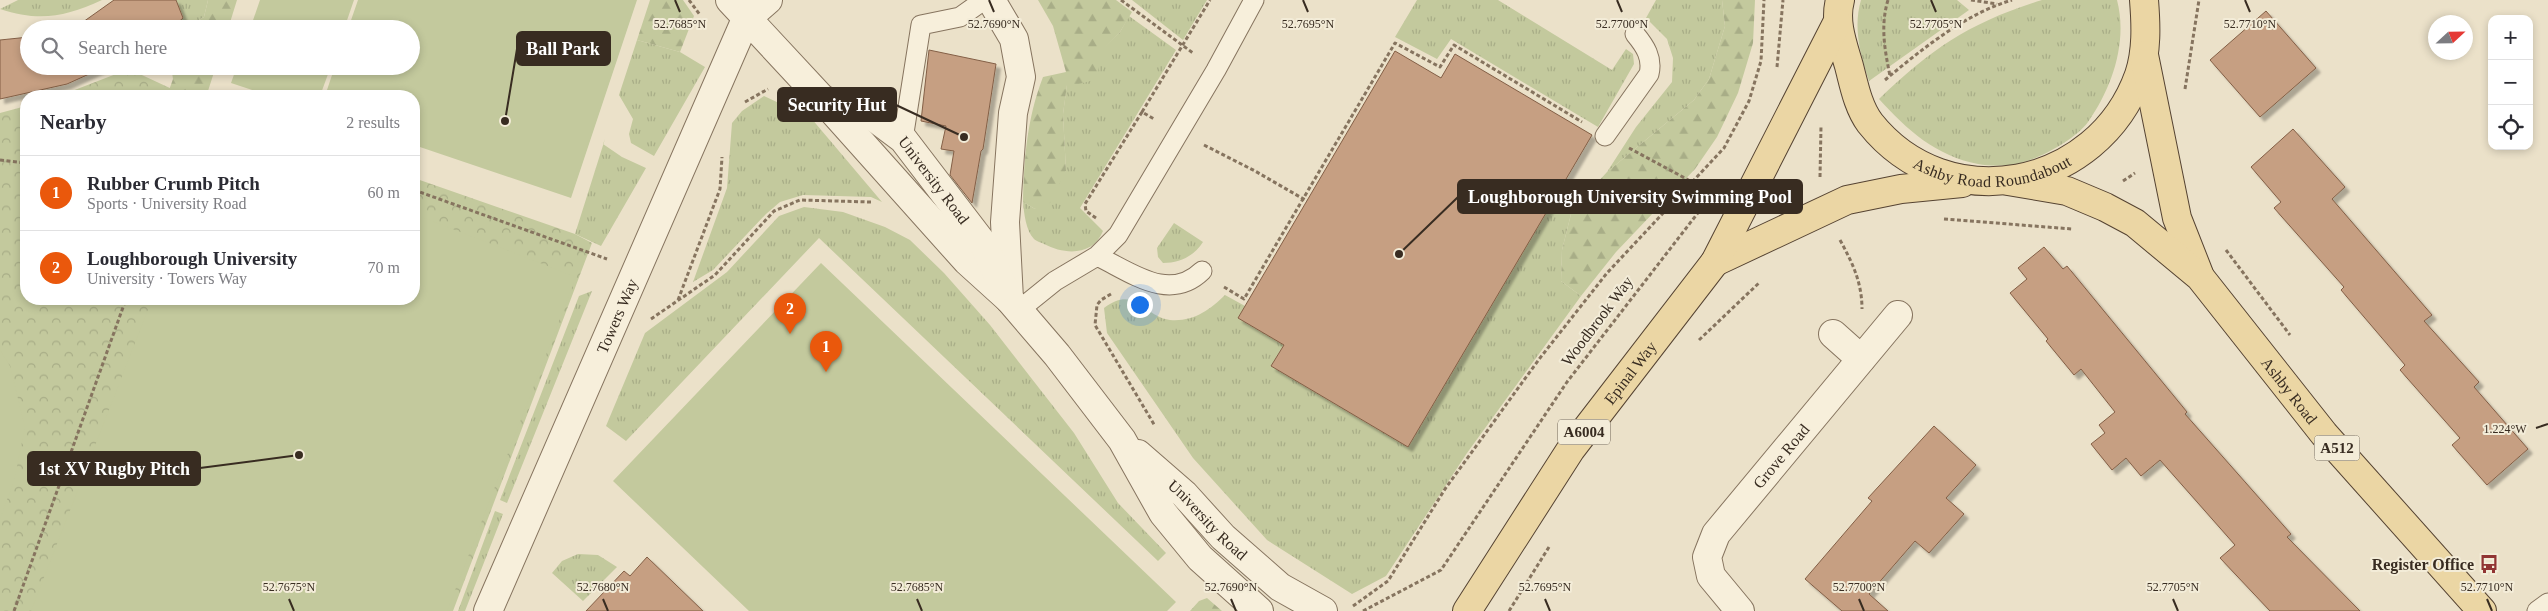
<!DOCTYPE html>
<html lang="en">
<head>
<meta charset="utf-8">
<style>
	body { margin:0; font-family:Georgia,serif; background:#f7f7f7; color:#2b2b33 }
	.controls { position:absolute; right:15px; top:15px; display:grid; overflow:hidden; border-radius:10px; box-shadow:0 2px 8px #0003 }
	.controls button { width:45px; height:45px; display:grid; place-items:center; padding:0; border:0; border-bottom:1px solid #e1e1e2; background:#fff; color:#2b2b33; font:25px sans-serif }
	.compass { position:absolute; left:2428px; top:15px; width:45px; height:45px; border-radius:50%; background:#fff; box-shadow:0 2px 8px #0003; rotate:68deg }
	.you { position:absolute; left:1139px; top:304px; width:18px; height:18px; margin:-12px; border:4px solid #fff; border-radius:50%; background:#1a73e8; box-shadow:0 0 0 8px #1a73e833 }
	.badge { display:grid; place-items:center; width:32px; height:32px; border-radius:50%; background:#ea580c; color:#fff; font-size:16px; font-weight:700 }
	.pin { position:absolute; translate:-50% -41px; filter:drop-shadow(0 1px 2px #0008) }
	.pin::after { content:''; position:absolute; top:26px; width:18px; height:15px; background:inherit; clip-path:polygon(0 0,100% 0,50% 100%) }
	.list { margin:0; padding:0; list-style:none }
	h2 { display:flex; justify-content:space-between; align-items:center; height:65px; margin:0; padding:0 20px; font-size:21px }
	h2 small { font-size:16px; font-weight:400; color:#7c7c81 }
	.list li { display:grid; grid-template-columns:32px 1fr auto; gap:15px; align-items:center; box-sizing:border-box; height:75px; padding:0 20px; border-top:1px solid #e1e1e2 }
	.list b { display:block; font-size:19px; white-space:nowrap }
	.list p { margin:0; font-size:16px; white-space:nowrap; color:#7c7c81 }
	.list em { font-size:16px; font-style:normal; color:#7c7c81 }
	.icon { flex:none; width:28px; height:28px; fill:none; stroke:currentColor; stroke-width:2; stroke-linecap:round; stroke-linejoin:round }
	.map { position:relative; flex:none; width:2548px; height:611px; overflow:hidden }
	.search { position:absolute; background:#fff; box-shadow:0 2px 8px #0003; left:20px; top:20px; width:400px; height:55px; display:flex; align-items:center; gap:12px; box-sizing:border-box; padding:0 18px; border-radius:28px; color:#7c7c81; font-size:19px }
	.panel { position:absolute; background:#fff; box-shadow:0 2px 8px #0003; left:20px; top:90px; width:400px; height:215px; border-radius:20px }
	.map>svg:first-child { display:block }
	.grass { fill:url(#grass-tufts) }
	.forest { fill:url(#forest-firs) }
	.park { fill:url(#park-crowns) }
	.pitch { fill:#c3c99d }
	.building { fill:#c69f82; stroke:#835f46; filter:url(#shadow) }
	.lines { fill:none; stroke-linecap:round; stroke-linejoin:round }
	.lane-casing { stroke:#86745f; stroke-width:21 }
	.street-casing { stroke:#86745f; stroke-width:30 }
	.primary-casing { stroke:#554332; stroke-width:30 }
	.path { stroke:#86745f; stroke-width:3; stroke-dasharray:4 2.5; stroke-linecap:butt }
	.lane { stroke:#f7efdb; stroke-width:19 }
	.street { stroke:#f7efdb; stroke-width:28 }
	.primary { stroke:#ebd6a4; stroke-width:28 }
	.ticks { fill:none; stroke:#382c21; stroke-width:2 }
	.labels { text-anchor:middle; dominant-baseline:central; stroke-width:4; stroke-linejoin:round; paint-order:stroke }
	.shield { fill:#f3ecd8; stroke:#706658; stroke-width:1 }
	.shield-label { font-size:15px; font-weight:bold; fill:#382c21 }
	.street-label { font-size:16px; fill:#382c21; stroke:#f3ecd8 }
	.poi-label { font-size:16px; font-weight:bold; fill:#382c21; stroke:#f3ecd8; text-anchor:end }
	.ticks-label { font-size:12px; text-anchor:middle; fill:#382c21; stroke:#f3ecd8; stroke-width:4; stroke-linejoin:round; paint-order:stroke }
	.leader { fill:none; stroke:#382c21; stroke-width:2 }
	.callout-dot { fill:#382c21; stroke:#f3ecd8; stroke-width:2 }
	.callout { fill:#382c21; stroke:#382c21; stroke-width:2 }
	.callout-label { font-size:18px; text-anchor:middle; font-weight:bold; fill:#fff }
</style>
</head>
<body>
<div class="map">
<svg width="2548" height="611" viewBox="0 0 2548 611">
	<defs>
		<pattern id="grass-tufts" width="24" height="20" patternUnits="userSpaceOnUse" patternTransform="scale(1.25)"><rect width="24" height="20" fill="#c3c99d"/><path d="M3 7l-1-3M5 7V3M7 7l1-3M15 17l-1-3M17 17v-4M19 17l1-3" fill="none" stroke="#a8ad87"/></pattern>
		<pattern id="forest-firs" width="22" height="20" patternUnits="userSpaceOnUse" patternTransform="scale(1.25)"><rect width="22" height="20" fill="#c3c99d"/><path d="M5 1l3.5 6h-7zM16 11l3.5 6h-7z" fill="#a8ad87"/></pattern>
		<pattern id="park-crowns" width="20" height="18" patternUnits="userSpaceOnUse" patternTransform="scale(1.25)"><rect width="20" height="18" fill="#c3c99d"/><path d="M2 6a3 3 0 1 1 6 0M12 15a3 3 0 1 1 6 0" fill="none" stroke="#a8ad87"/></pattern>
		<filter id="shadow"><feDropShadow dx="4.5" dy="4.5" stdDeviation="1" flood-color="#0004"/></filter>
	</defs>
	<rect width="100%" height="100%" fill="#ebe1c9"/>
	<path class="grass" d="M 18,0 L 102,0 C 65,17 39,22 0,9 Z
		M 176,0 L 208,0 L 204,17 L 184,29 L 171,29 L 183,18 Z
		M 1132,0 L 1207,0 L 1183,40 Z
		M 1417,0 L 1498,0 L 1612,70 L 1626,49 L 1633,54 L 1634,64 L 1598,127 L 1451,39 L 1437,59 L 1395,37 Z
		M 1656,0 L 1722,0 L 1725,26 L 1709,79 L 1694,100 L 1607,172 L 1636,127 L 1672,82 L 1673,58 L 1667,39 L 1646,18 Z
		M 1861,0 L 1957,0 L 1969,10 L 1869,81 C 1860,55 1853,27 1861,0 Z
		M 2042,0 L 2117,0 C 2128,42 2112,88 2088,122 C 2075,140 2037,160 2017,164 C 2006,166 1989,166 1978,164 C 1936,156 1907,130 1879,99 C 1934,47 1969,23 2042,0 Z
		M 1129,16 L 1176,50 L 1080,208 L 1103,231 C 1093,256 1065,255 1044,244 C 1042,243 1036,241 1034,239 C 1026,231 1024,213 1023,202 L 1035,209 L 1066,171 L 1063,114 L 1067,84 L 1120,32 Z
		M 637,40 L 680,52 L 705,67 L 654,156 L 631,143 L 629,134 L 633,119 L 619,95 Z
		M 764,96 L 811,118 L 882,202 L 871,197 L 803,195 L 780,202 L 766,214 L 713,270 L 693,282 L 727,188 L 732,123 L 742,111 Z
		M 605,139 L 603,144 L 622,157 L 646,168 L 601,246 L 575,234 Z
		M 1554,198 L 1572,210 L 1562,250 L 1561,281 L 1581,296 L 1467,453 L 1386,576 L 1352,594 L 1267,540 L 1193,458 L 1107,333 L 1104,308 C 1136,284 1144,317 1170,320 C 1193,322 1210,310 1225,295 L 1245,306 L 1238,318 L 1284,345 L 1271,366 L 1408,447 Z
		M 804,207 L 843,212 L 885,227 L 910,240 L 944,273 L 990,325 L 1074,433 L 1118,503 L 1166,553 L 1158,561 L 819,238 L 626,441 L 606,426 L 645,333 L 727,272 L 779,216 Z
		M 1174,223 L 1203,242 C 1194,256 1180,263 1163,263 L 1158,257 L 1157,248 Z
		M 592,291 L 507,503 L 500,500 L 579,296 Z
		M 495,511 L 503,514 L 465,611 L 458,611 Z
		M 578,554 L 598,555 L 617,567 L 583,601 L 552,573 L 562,561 Z"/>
	<path class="forest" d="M 208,0 L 237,0 L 228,29 L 184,29 L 204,17 Z
		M 650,0 L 683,0 L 694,16 L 680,52 L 637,40 Z
		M 1038,0 L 1116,0 L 1132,12 L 1120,32 L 1099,54 L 1098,79 L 1075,85 L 1067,85 L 1063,114 L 1066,171 L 1050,203 L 1035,209 L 1023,202 C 1024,159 1027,118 1043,77 L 1066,72 L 1053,26 Z
		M 1722,0 L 1755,0 L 1753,43 L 1738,93 L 1717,137 L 1695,169 L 1616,252 L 1581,296 L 1561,281 L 1562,250 L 1572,210 L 1607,172 L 1694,100 L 1709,79 L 1725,26 Z
		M 171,66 L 216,66 L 208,91 L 195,91 L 193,96 L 167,96 L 173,79 Z
		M 1207,598 L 1222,611 L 1190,611 L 1199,601 Z"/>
	<path class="park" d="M 129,69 L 187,96 L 59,96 Z
		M 26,106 L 26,299 L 414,299 L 414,178 L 575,234 L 592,243 L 453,611 L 0,611 L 0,113 Z"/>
	<path class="pitch" d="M 260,0 L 354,0 L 344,29 L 250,29 Z
		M 358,0 L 637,0 L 571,198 L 414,145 L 414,96 L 325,96 L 335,66 L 411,66 L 411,29 L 348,29 Z
		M 237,66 L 331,66 L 320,96 L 270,96 L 231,83 Z
		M 414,214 L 576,277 L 447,611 L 31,611 L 152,299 L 414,299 Z
		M 821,263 L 1176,602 L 1167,611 L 749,611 L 613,481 Z
		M 0,350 L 10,366 L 25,427 L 14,481 L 0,519 Z"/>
	<path class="building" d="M 114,0 L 176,0 L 183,18 L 171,29 L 62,29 L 83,22 Z
		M 2266,11 L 2316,68 L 2260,117 L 2210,60 Z
		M 29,37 L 29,66 L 107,66 L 67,84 L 0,99 L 0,40 Z
		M 929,50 L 996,64 L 983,149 L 981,151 L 972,203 L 950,175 L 954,151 L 941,149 L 946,126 L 921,121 Z
		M 1395,51 L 1441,78 L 1455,54 L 1592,135 L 1408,447 L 1271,366 L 1284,345 L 1238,318 Z
		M 2293,129 L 2345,187 L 2332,199 L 2432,315 L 2424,321 L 2479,382 L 2474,387 L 2528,449 L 2487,485 L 2452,445 L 2460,438 L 2400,370 L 2405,365 L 2341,290 L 2344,287 L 2274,208 L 2281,202 L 2251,167 Z
		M 2044,247 L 2063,269 L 2067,266 L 2187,412 L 2185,414 L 2291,534 L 2287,537 L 2360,611 L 2270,611 L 2220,558 L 2235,545 L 2160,460 L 2141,476 L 2126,458 L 2112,470 L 2091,444 L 2105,433 L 2099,425 L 2115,412 L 2081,369 L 2074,375 L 2046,341 L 2048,339 L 2010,293 L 2027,279 L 2018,268 Z
		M 1934,426 L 1976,465 L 1946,498 L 1964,514 L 1929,553 L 1915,541 L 1869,594 L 1888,611 L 1842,611 L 1805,579 L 1872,501 L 1868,498 Z
		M 647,557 L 703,611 L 586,611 L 624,571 L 630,576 Z"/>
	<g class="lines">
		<g class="lane-casing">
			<path id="lane" d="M 1605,136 L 1649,74 C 1653,58 1645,46 1635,34
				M 903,139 L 921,25 L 960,17 L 984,0
				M 1097,256 C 1131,272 1169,303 1202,271
				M 1019,310 L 1055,281 L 1097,256 L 1118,235 L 1216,70 L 1254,0
				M 2537,611 L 2548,603"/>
		</g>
		<g class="street-casing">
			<g id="street">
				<path d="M 730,0 L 823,100 L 967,261 L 1009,299 L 1057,355 L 1122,440 L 1163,513 L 1200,558 L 1259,611"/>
				<path d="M 991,0 L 1014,39 L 1021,77 L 1013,113 L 1005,222 L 1009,299"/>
				<path id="s1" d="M 823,100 L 867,112 L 903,139 L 984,245 L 1003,286"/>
				<path d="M 1833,334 L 1861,359"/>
				<path id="s2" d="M 1138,454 L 1184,494 L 1223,537 L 1280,587 L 1323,611"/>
				<path id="s3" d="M 488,611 L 746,19 L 768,0"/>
				<path id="s4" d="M 1740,611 L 1711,576 L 1707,557 L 1716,534 L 1898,315"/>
			</g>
		</g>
		<g class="primary-casing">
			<g id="primary">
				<path id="s5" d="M 1840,0 C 1834,22 1843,45 1849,66 C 1854,85 1858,107 1870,123 C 1947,220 2098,190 2139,75 C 2147,51 2146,25 2144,0"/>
				<path d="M 2144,55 L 2177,218 L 2199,274"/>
				<path id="s6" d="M 2008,181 L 2067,191 L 2105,207 L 2135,223 L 2200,277 L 2324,434 L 2482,611"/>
				<path d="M 1715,262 L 1847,200 L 1901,189 L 1962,183"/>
				<path id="s7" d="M 1467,611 L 1571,449 L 1715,262 L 1837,23"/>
			</g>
		</g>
		<path class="path" d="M 689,0 L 700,15
			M 1121,0 L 1193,53
			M 1888,0 C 1880,26 1885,51 1890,76
			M 1971,0 L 1997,4
			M 1777,67 L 1783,0
			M 1885,80 C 1922,49 1965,14 2012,0
			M 2185,89 L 2199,0
			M 745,102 L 768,89
			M 1142,112 L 1210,0
			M 1204,145 L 1255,171 L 1307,201
			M 1629,148 L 1694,183
			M 0,160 L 26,163
			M 1820,177 L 1821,126
			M 2123,181 L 2135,173
			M 414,190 L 607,259
			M 1096,218 L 1086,211 L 1085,204 L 1142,112 L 1154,119
			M 1944,219 L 2072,229
			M 1840,240 C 1852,262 1862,282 1862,309
			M 2226,250 L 2290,335
			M 1224,287 L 1244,299 L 1395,43 L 1440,67 L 1454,45 L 1582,122
			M 1111,294 L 1101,300 L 1097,305 L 1095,325 L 1155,426
			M 678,300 L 720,189 L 722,157
			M 651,319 L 715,275 L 774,211 L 800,200 L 871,202
			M 1699,340 L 1760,282
			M 1353,606 L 1388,581 L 1445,489 L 1540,358 L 1607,273 L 1724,148 L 1749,101 L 1761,61 L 1764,0
			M 14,611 L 126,299
			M 1363,611 L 1441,570 L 1567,382 L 1711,196
			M 1509,611 L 1549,547"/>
		<use href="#lane" class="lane"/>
		<use href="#street" class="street"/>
		<use href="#primary" class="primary"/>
	</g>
	<path class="ticks" d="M 675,0 L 680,12M 989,0 L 994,12M 1303,0 L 1308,12M 1617,0 L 1622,12M 1931,0 L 1936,12M 2245,0 L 2250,12M 2536,428 L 2548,424M 289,599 L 294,611M 603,599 L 608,611M 917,599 L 922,611M 1231,599 L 1236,611M 1545,599 L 1550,611M 1859,599 L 1864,611M 2173,599 L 2178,611M 2487,599 L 2492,611"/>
	<defs>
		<g id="bus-bare" transform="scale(1.5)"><path d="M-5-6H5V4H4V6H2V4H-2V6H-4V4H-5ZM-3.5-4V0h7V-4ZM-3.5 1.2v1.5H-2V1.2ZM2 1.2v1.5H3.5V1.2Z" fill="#913433" stroke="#f3ecd8" stroke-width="2.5" paint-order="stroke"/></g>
	</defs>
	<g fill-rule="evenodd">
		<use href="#bus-bare" x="2489" y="564"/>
	</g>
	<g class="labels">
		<g class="shield">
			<rect x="1558" y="419.5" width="52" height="25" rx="4"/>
			<rect x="2314.5" y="435.5" width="45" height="25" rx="4"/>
		</g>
		<g class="shield-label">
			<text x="1584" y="432">A6004</text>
			<text x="2337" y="448">A512</text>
		</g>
		<g class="street-label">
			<text stroke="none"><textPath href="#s5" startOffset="269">Ashby Road Roundabout</textPath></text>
			<text stroke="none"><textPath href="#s1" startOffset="142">University Road</textPath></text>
			<text stroke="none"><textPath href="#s3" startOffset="322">Towers Way</textPath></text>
			<text transform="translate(1597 321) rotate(-53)">Woodbrook Way</text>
			<text stroke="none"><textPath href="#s7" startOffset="289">Epinal Way</textPath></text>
			<text stroke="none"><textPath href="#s6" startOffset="364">Ashby Road</textPath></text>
			<text stroke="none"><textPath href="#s4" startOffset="191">Grove Road</textPath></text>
			<text stroke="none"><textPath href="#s2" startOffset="96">University Road</textPath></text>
		</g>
		<g class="poi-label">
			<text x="2474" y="564">Register Office</text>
		</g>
	</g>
	<g class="ticks-label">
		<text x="680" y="28">52.7685°N</text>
		<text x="994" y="28">52.7690°N</text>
		<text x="1308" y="28">52.7695°N</text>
		<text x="1622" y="28">52.7700°N</text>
		<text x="1936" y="28">52.7705°N</text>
		<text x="2250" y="28">52.7710°N</text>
		<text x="2505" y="433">1.224°W</text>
		<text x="289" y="591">52.7675°N</text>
		<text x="603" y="591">52.7680°N</text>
		<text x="917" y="591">52.7685°N</text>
		<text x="1231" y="591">52.7690°N</text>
		<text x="1545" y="591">52.7695°N</text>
		<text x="1859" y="591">52.7700°N</text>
		<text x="2173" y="591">52.7705°N</text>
		<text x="2487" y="591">52.7710°N</text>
	</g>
	<path class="leader" d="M505 121L517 49M964 137L896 105M1399 254L1458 197M299 455L200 468"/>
	<g class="callout-dot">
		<circle cx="505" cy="121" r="5"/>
		<circle cx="964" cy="137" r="5"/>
		<circle cx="1399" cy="254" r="5"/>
		<circle cx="299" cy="455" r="5"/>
	</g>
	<g class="callout">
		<rect x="517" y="32" width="93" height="33" rx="5"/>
		<rect x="778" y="88" width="118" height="33" rx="5"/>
		<rect x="1458" y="180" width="344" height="33" rx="5"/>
		<rect x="28" y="452" width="172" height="33" rx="5"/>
	</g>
	<g class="callout-label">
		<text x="563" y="55">Ball Park</text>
		<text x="837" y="111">Security Hut</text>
		<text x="1630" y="203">Loughborough University Swimming Pool</text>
		<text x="114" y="475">1st XV Rugby Pitch</text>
	</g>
</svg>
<div class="controls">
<button>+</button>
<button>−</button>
<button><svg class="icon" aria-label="locate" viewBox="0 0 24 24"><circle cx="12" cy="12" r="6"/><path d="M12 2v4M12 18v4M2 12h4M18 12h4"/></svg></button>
</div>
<svg class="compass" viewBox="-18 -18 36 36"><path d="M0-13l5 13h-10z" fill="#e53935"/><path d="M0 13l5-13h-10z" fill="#7c7c81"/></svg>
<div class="you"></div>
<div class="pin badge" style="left:826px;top:372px">1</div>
<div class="pin badge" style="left:790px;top:334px">2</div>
<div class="search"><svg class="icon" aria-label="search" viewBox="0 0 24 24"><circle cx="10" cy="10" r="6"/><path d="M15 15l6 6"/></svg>Search here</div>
<section class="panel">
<h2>Nearby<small>2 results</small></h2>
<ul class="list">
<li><span class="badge">1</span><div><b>Rubber Crumb Pitch</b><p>Sports · University Road</p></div><em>60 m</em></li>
<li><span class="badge">2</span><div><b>Loughborough University</b><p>University · Towers Way</p></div><em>70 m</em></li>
</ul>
</section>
</div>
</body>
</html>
